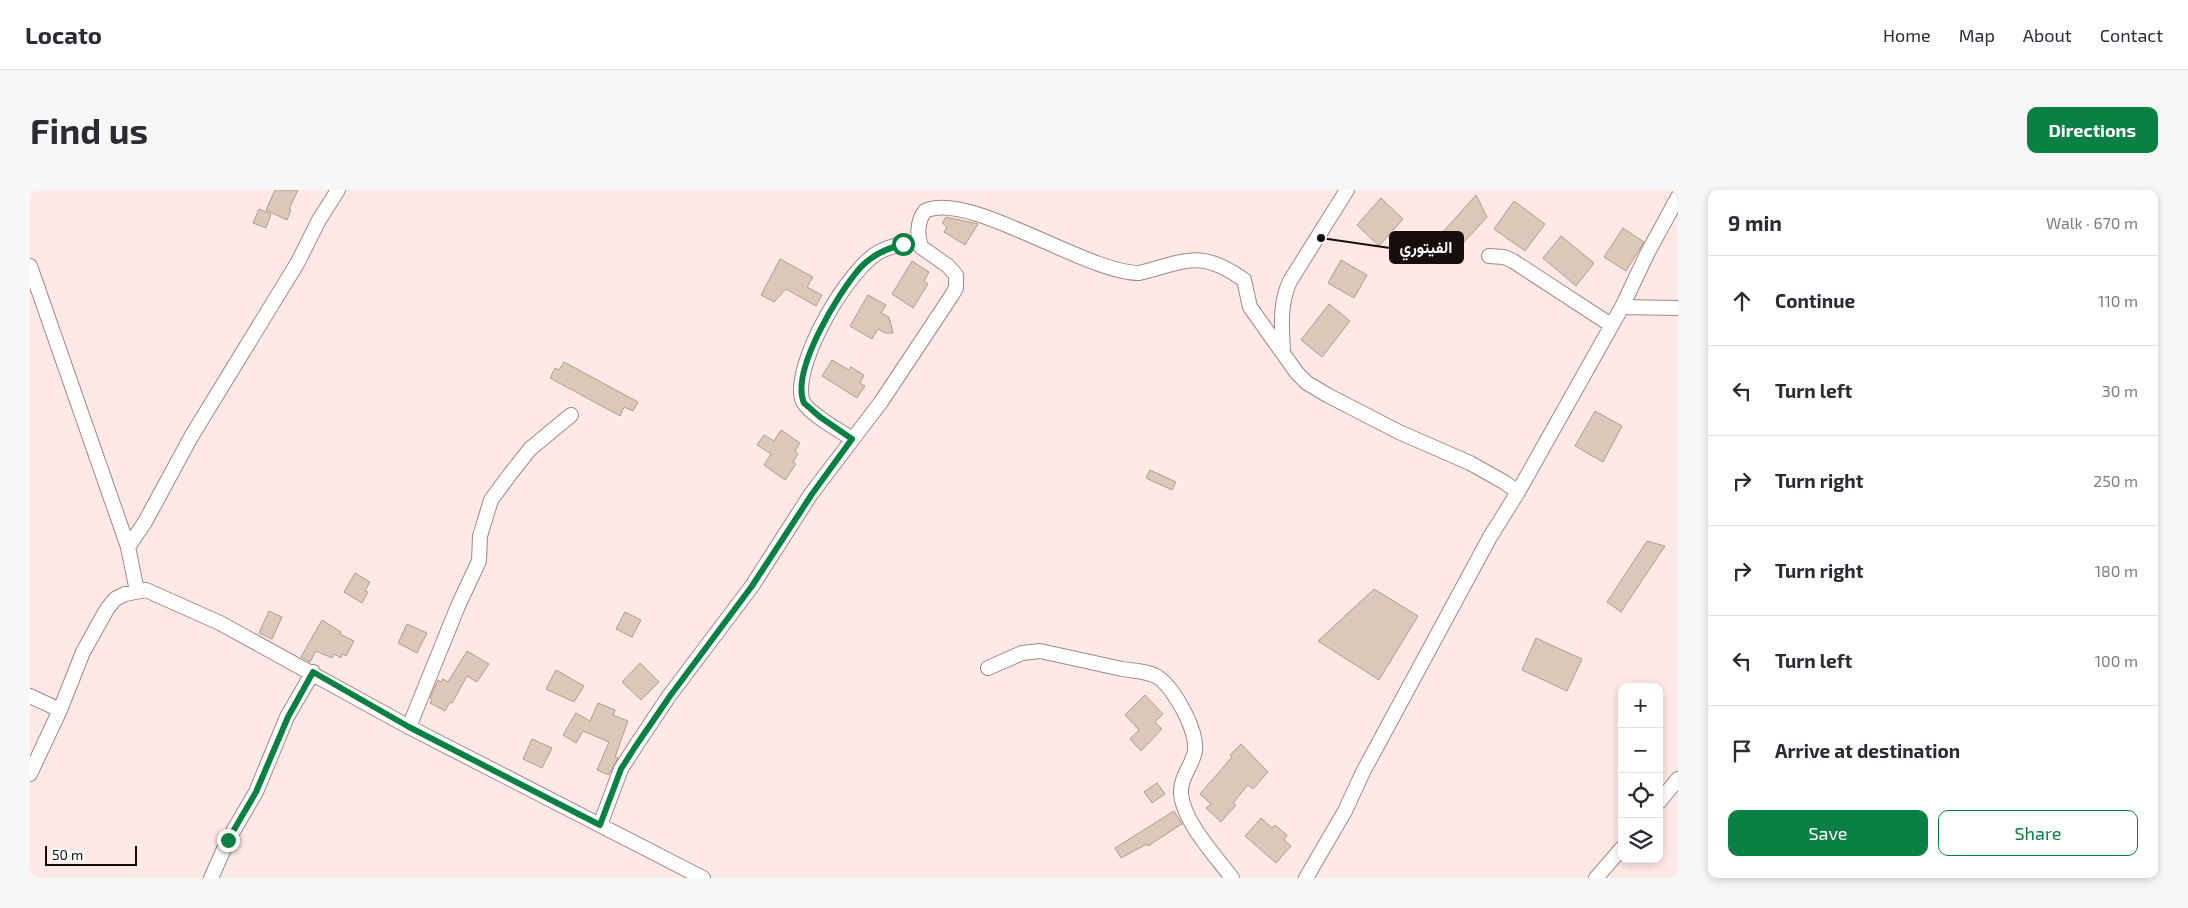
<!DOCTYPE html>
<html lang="en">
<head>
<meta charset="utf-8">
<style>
	body { margin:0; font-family:"Exo 2",Vazirmatn,sans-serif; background:#f7f7f7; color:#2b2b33 }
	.controls { position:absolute; right:15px; bottom:15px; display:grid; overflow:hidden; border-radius:10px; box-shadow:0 2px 8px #0003 }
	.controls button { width:45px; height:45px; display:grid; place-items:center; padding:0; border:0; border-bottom:1px solid #e1e1e2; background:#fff; color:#2b2b33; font:25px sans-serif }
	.scale { position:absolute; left:15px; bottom:12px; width:92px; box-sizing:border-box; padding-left:5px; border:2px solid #160d0c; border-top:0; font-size:14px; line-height:18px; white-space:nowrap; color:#160d0c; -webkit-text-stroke:4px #fcfcfc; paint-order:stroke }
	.stop { position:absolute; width:15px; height:15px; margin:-11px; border:4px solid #0b8043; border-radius:50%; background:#fff }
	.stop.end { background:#0b8043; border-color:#fff; box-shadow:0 1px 5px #0008 }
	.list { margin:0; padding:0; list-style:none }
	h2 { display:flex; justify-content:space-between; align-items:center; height:65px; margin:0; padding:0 20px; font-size:21px }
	h2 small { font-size:16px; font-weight:400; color:#7c7c81 }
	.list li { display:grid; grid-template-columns:32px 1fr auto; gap:15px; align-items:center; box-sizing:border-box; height:90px; padding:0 20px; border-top:1px solid #e1e1e2 }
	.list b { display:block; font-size:19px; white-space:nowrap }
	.list em { font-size:16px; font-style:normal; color:#7c7c81 }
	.actions { display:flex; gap:10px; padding:15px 20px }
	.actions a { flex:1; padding:11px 0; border:1px solid #0b8043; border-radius:10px; text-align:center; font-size:18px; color:#0b8043 }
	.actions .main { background:#0b8043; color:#fff }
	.icon { flex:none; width:28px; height:28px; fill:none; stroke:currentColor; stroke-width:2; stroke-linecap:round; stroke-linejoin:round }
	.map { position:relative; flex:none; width:1648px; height:688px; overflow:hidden; border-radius:10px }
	header { display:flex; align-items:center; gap:30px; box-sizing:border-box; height:70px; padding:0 25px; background:#fff; border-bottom:1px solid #e1e1e2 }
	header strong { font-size:24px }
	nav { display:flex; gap:28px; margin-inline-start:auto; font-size:18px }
	.intro { display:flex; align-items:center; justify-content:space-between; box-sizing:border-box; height:120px; padding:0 30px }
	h1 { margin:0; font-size:35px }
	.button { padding:12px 22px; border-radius:10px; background:#0b8043; color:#fff; font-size:18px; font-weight:700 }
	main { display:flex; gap:30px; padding:0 30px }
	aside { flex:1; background:#fff; border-radius:10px; box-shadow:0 2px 8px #0003 }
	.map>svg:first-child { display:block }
	.building { fill:#dcc8b9; stroke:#b09d8e }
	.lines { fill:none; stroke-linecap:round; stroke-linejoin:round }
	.minor-casing { stroke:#a18785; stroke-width:16 }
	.minor { stroke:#fff; stroke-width:14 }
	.route { stroke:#0b8043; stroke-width:6 }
	.leader { fill:none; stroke:#160d0c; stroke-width:2 }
	.callout-dot { fill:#160d0c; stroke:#fcfcfc; stroke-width:2 }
	.callout { fill:#160d0c; stroke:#160d0c; stroke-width:2 }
	.callout-label { font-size:16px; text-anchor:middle; font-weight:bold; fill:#fff }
</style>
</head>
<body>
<header>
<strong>Locato</strong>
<nav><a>Home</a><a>Map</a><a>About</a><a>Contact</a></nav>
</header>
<div class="intro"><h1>Find us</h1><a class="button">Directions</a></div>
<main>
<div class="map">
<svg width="1648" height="688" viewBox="0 0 1648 688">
	<rect width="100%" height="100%" fill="#ffe9e6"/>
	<path class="building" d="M 245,0 L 268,0 L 259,19 L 261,20 L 257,30 L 236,20 Z
		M 1446,5 L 1457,27 L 1428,59 L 1411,44 Z
		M 1351,8 L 1373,29 L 1349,56 L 1327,35 Z
		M 1484,11 L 1515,34 L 1495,61 L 1464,39 Z
		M 229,19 L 241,24 L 236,38 L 223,33 Z
		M 916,27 L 948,34 L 935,55 L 914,42 L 917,37 L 912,33 Z
		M 1593,38 L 1614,52 L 1596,81 L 1574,67 Z
		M 1531,46 L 1564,73 L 1546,96 L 1513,68 Z
		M 750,69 L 783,87 L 777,97 L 792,105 L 786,116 L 756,99 L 744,112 L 731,105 Z
		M 1311,70 L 1337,85 L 1324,108 L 1298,93 Z
		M 882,71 L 899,82 L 894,91 L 898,94 L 883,118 L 862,104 Z
		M 838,105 L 856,115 L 851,123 L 859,127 L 863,143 L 855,143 L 848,139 L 842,149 L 820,136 Z
		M 1299,114 L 1320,131 L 1292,167 L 1271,150 Z
		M 802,170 L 819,180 L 821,177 L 834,185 L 830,193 L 835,196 L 827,208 L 792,186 Z
		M 534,172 L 608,212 L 603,221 L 594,217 L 590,226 L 520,188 L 525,178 L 529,180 Z
		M 1565,221 L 1592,236 L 1573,272 L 1545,256 Z
		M 751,240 L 770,253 L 765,261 L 768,264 L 763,272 L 766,274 L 755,290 L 734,275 L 741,264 L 727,255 L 734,245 L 744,251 Z
		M 1120,280 L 1146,292 L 1142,300 L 1116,288 Z
		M 1617,351 L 1635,356 L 1591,422 L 1577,412 Z
		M 325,383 L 340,392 L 335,401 L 338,402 L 332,413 L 314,402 Z
		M 1344,399 L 1388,426 L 1349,490 L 1288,451 Z
		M 239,421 L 252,427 L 242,449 L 229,443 Z
		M 595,422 L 611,430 L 602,447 L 586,439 Z
		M 292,430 L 311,442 L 310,444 L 324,451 L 316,466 L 312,464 L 311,468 L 304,464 L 302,468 L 286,461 L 280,472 L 271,467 Z
		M 377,434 L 397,443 L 387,463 L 368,453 Z
		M 1506,448 L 1552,469 L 1537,501 L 1492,480 Z
		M 437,461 L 459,474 L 447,492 L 437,486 L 422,513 L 420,512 L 415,521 L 400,513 L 402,509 L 400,508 L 408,490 L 411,492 L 413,489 L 418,492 Z
		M 610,473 L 629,492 L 611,510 L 592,492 Z
		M 526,480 L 554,496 L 544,512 L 516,499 Z
		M 1115,505 L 1133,524 L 1125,532 L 1132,539 L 1111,561 L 1100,549 L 1109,540 L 1095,525 Z
		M 568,513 L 585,520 L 583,525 L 598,531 L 585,567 L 588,568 L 579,585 L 567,580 L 579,552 L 553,541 L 546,553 L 533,545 L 546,523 L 560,531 Z
		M 502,549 L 522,558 L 512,578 L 493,569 Z
		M 1211,554 L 1238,582 L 1223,599 L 1218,595 L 1203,613 L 1206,615 L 1191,632 L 1176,618 L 1181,614 L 1170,604 L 1202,567 L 1200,565 Z
		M 1127,593 L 1135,604 L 1122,613 L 1114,602 Z
		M 1144,621 L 1152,634 L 1118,656 L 1117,654 L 1091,668 L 1085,658 Z
		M 1231,628 L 1242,638 L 1245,635 L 1257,645 L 1254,650 L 1261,656 L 1246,673 L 1215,646 Z"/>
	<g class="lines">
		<g class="minor-casing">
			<path id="minor" d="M 1459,66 L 1474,67 L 1483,71 L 1581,135
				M 0,76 L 98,357 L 107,401
				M 1592,117 L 1648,118
				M 1253,163 C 1252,138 1249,115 1260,91 L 1317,0
				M 822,249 C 811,241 775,222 772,209 C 763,173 818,79 849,62 C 862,55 875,53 890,52
				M 98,357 L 115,332 L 161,247 L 268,72 L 289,30 L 308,0
				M 958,478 L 992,463 L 1010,461 C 1038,467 1065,473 1092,479 C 1103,481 1120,481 1129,488 C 1145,499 1171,546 1164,565 C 1160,578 1150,589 1151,604 C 1154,633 1185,665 1202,688
				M 0,506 L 30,520
				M 379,537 L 428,416 L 449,371 L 450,346 L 461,310 L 481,283 L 500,259 L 541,225
				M 0,584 L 30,520 L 53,462 L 77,419 L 85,409 L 95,404 L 116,400 L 190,433 L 379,537 L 673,688
				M 1629,612 L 1648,589
				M 570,635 L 591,579 L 605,557 L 639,506 L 722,396 L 781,304 L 851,212 L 922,105 L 926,98 L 926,85 L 918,76 L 891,57 C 887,46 887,31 895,21 C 938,0 1056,83 1109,83 C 1157,71 1171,59 1214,90 L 1220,117 L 1267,183 L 1277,193 L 1299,206 L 1369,242 L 1440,273 L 1474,292 L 1488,302
				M 181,688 L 198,650 L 226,602 L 257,527 L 283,482
				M 1276,688 L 1315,621 L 1333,582 L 1460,347 L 1488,302 L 1592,117 L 1617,64 L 1648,7
				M 1566,688 L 1592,658"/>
		</g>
		<use href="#minor" class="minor"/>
	</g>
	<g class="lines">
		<path class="route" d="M 198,650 L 226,602 L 258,527 L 283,482 L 379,537 L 570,635 L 591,579 L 605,557 L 640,506 L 722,396 L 782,304 L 822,249 L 790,227 L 774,213 C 760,181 809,102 830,78 C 842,65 856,59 873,54"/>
	</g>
	<path class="leader" d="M1291 48L1360 58"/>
	<circle class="callout-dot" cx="1291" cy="48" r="5"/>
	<rect class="callout" x="1360" y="42" width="73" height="31" rx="5"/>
	<g class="callout-label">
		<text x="1396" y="63">الفيتوري</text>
	</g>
</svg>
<div class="controls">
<button>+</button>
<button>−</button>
<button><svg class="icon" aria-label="locate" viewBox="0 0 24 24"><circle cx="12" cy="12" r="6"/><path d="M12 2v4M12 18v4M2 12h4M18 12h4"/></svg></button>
<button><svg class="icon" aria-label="layers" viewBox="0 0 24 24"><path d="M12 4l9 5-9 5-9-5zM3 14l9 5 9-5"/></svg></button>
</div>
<div class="scale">50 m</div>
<div class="stop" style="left:873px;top:54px"></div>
<div class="stop end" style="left:198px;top:650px"></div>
</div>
<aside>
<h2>9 min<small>Walk · 670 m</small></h2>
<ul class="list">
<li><svg class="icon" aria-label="ahead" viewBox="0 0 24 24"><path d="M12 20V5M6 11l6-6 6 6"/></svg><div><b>Continue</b></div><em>110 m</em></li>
<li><svg class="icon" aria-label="left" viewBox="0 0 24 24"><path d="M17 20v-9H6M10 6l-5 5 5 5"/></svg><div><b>Turn left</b></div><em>30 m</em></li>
<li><svg class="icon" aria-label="right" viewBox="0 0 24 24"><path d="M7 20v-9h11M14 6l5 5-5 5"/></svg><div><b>Turn right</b></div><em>250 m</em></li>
<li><svg class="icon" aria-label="right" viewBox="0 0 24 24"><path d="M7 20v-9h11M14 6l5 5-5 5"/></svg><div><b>Turn right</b></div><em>180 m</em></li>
<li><svg class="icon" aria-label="left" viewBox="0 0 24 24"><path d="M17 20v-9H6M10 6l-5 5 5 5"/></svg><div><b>Turn left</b></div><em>100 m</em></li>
<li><svg class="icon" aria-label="arrive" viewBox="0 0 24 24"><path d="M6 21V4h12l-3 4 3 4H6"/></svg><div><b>Arrive at destination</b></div></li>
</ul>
<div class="actions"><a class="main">Save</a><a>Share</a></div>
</aside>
</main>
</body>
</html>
